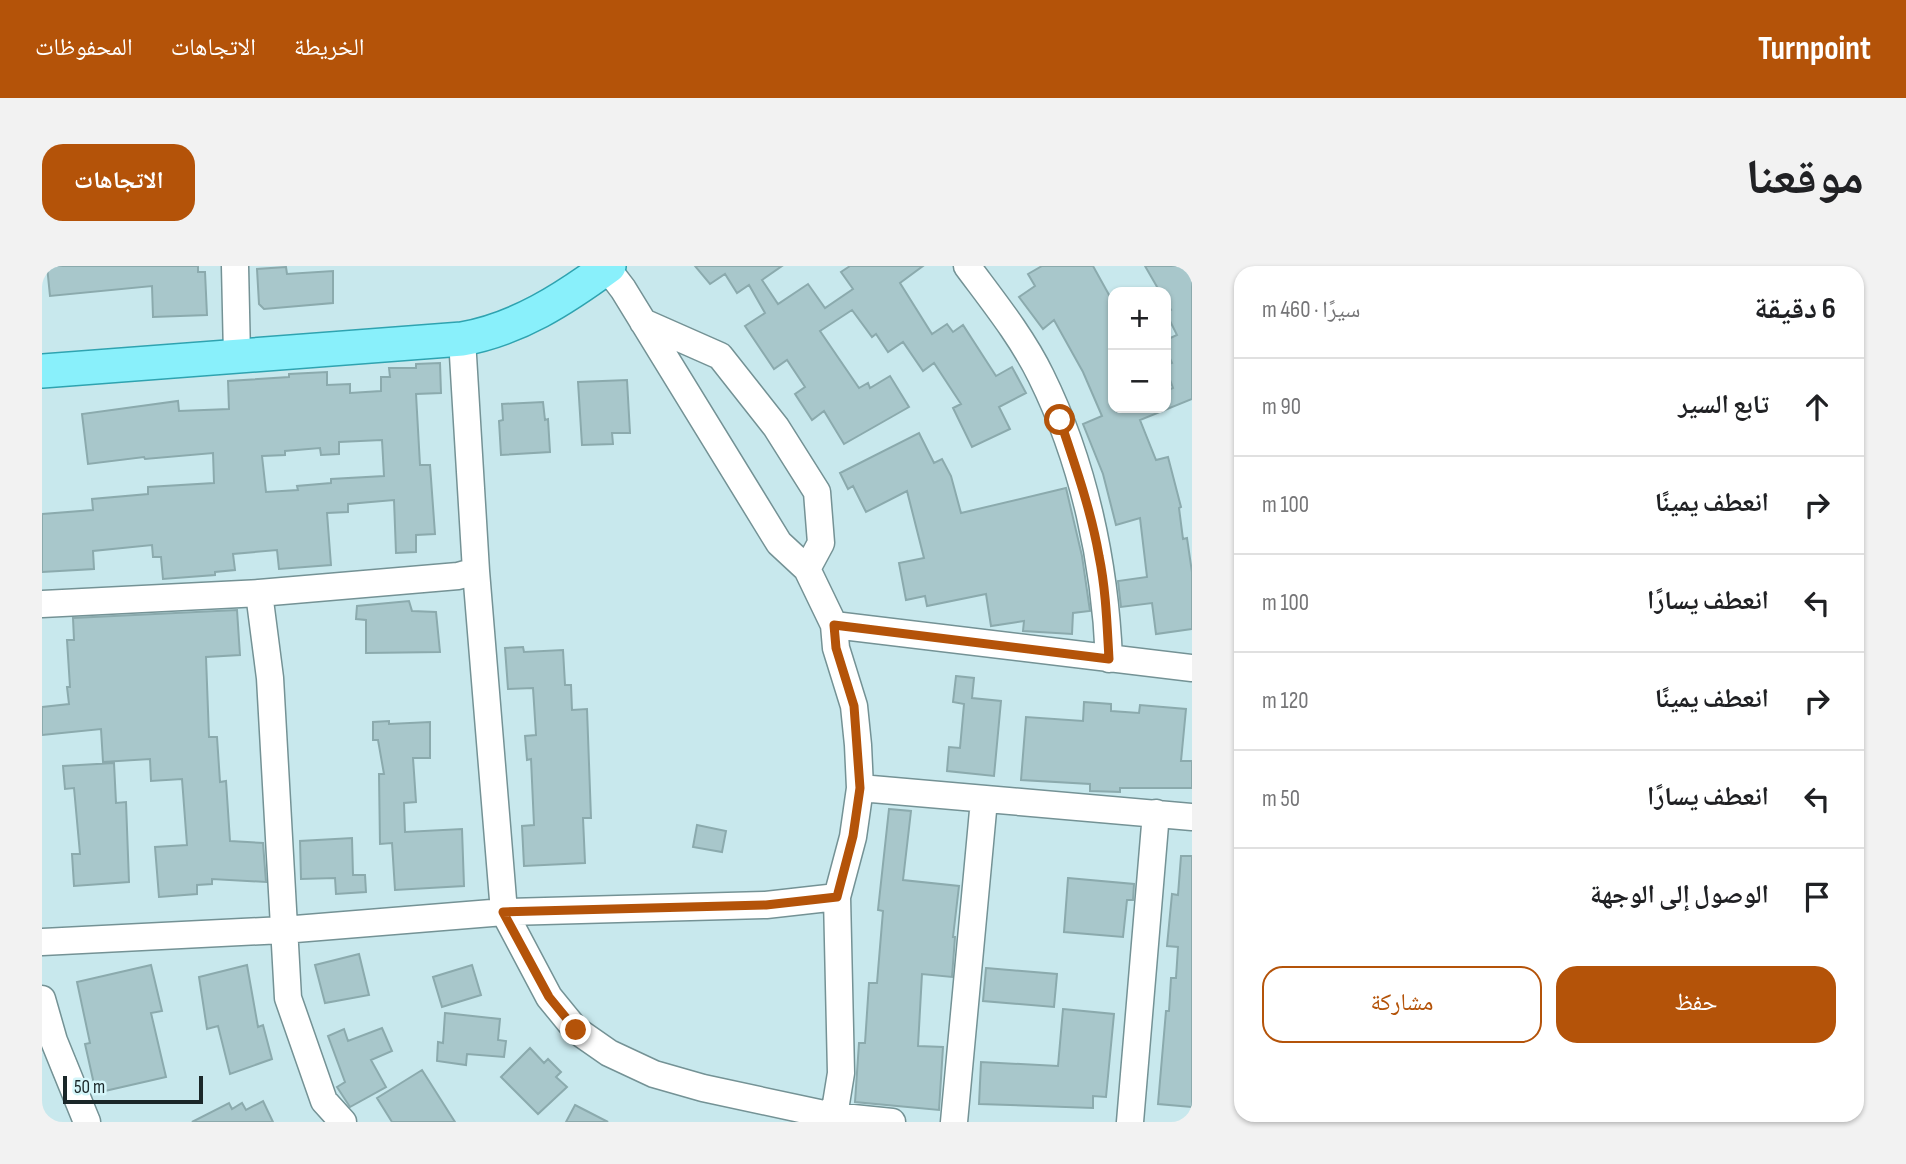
<!DOCTYPE html>
<html lang="ar">
<head>
<meta charset="utf-8">
<style>
	body { margin:0; font-family:"Sofia Sans Condensed","Noto Naskh Arabic",sans-serif; background:#f2f2f2; color:#202124; direction:rtl }
	.controls { position:absolute; right:21px; top:21px; display:grid; overflow:hidden; border-radius:14px; box-shadow:0 2px 5px #0004 }
	.controls button { width:63px; height:63px; display:grid; place-items:center; padding:0; border:0; border-bottom:2px solid #e0e0e0; background:#fff; color:#202124; font:35px sans-serif }
	.scale { position:absolute; left:21px; bottom:18px; width:140px; box-sizing:border-box; padding-left:7px; border:4px solid #1b2729; border-top:0; font-size:19px; line-height:24px; white-space:nowrap; color:#1b2729; -webkit-text-stroke:5px #d5f6fa; paint-order:stroke }
	.stop { position:absolute; width:21px; height:21px; margin:-16px; border:5px solid #b45309; border-radius:50%; background:#fff }
	.stop.end { background:#b45309; border-color:#fff; box-shadow:0 2px 7px #0008 }
	.list { margin:0; padding:0; list-style:none }
	h2 { display:flex; justify-content:space-between; align-items:center; height:91px; margin:0; padding:0 28px; font-size:30px }
	h2 small { font-size:23px; font-weight:400; color:#757577 }
	.list li { display:grid; grid-template-columns:46px 1fr auto; gap:21px; align-items:center; box-sizing:border-box; height:98px; padding:0 28px; border-top:2px solid #e0e0e0 }
	.list b { display:block; font-size:26px; white-space:nowrap }
	.list em { font-size:23px; font-style:normal; color:#757577 }
	.actions { display:flex; gap:14px; padding:21px 28px }
	.actions a { flex:1; padding:16px 0; border:2px solid #b45309; border-radius:21px; text-align:center; font-size:24px; color:#b45309 }
	.actions .main { background:#b45309; color:#fff }
	.icon { flex:none; width:38px; height:38px; fill:none; stroke:currentColor; stroke-width:2; stroke-linecap:round; stroke-linejoin:round }
	.map { position:relative; flex:none; width:1150px; height:856px; overflow:hidden; direction:ltr; border-radius:21px }
	header { display:flex; align-items:center; gap:42px; box-sizing:border-box; height:98px; padding:0 35px; background:#b45309; color:#fff }
	header strong { font-size:33px }
	nav { display:flex; gap:38px; margin-inline-start:auto; font-size:24px }
	.intro { display:flex; align-items:center; justify-content:space-between; box-sizing:border-box; height:168px; padding:0 42px }
	h1 { margin:0; font-size:49px }
	.button { padding:18px 32px; border-radius:21px; background:#b45309; color:#fff; font-size:24px; font-weight:700 }
	main { display:flex; gap:42px; padding:0 42px }
	aside { flex:1; background:#fff; border-radius:21px; box-shadow:0 2px 5px #0004 }
	.map>svg:first-child { display:block }
	.building { fill:#a8c7cb; stroke:#8baaad; stroke-width:2; fill-rule:evenodd }
	.lines { fill:none; stroke-linecap:round; stroke-linejoin:round }
	.minor-casing { stroke:#749295; stroke-width:29 }
	.major-casing { stroke:#2fa3b0; stroke-width:36 }
	.minor { stroke:#fff; stroke-width:26 }
	.major { stroke:#89f0fb; stroke-width:33 }
	.route { stroke:#b45309; stroke-width:9 }
</style>
</head>
<body>
<header>
<strong>Turnpoint</strong>
<nav><a>الخريطة</a><a>الاتجاهات</a><a>المحفوظات</a></nav>
</header>
<div class="intro"><h1>موقعنا</h1><a class="button">الاتجاهات</a></div>
<main>
<aside>
<h2>6 دقيقة<small>سيرًا · 460 m</small></h2>
<ul class="list">
<li><svg class="icon" aria-label="ahead" viewBox="0 0 24 24"><path d="M12 20V5M6 11l6-6 6 6"/></svg><div><b>تابع السير</b></div><em>90 m</em></li>
<li><svg class="icon" aria-label="right" viewBox="0 0 24 24"><path d="M7 20v-9h11M14 6l5 5-5 5"/></svg><div><b>انعطف يمينًا</b></div><em>100 m</em></li>
<li><svg class="icon" aria-label="left" viewBox="0 0 24 24"><path d="M17 20v-9H6M10 6l-5 5 5 5"/></svg><div><b>انعطف يسارًا</b></div><em>100 m</em></li>
<li><svg class="icon" aria-label="right" viewBox="0 0 24 24"><path d="M7 20v-9h11M14 6l5 5-5 5"/></svg><div><b>انعطف يمينًا</b></div><em>120 m</em></li>
<li><svg class="icon" aria-label="left" viewBox="0 0 24 24"><path d="M17 20v-9H6M10 6l-5 5 5 5"/></svg><div><b>انعطف يسارًا</b></div><em>50 m</em></li>
<li><svg class="icon" aria-label="arrive" viewBox="0 0 24 24"><path d="M6 21V4h12l-3 4 3 4H6"/></svg><div><b>الوصول إلى الوجهة</b></div></li>
</ul>
<div class="actions"><a class="main">حفظ</a><a>مشاركة</a></div>
</aside>
<div class="map">
<svg width="1150" height="856" viewBox="0 0 1150 856">
	<rect width="100%" height="100%" fill="#c8e8ed"/>
	<path class="building" d="M 5,0 L 156,0 L 156,6 L 163,6 L 165,49 L 111,51 L 110,20 L 8,30 Z
		M 653,0 L 740,0 L 720,14 L 736,38 L 766,18 L 783,42 L 811,23 L 799,6 L 808,0 L 881,0 L 858,17 L 890,68 L 905,58 L 911,66 L 921,59 L 954,110 L 970,101 L 984,127 L 957,141 L 968,163 L 930,181 L 911,142 L 919,138 L 892,97 L 881,105 L 861,76 L 846,86 L 834,68 L 830,71 L 810,44 L 778,65 L 817,122 L 826,117 L 828,122 L 848,110 L 867,141 L 802,178 L 782,145 L 770,154 L 753,128 L 763,121 L 745,94 L 732,103 L 703,60 L 723,47 L 707,19 L 695,27 L 683,8 L 668,18 Z
		M 1000,0 L 1051,0 L 1071,36 L 1071,142 L 1124,142 L 1124,125 L 1131,122 L 1124,103 L 1124,99 L 1130,97 L 1124,84 L 1124,74 L 1135,69 L 1124,47 L 1129,44 L 1124,35 L 1124,26 L 1118,26 L 1103,0 L 1150,0 L 1150,133 L 1098,154 L 1114,194 L 1126,191 L 1139,241 L 1137,242 L 1141,273 L 1145,272 L 1150,306 L 1150,363 L 1114,368 L 1110,337 L 1079,341 L 1076,315 L 1105,311 L 1098,252 L 1074,259 L 1061,208 L 1041,158 L 1060,150 L 1041,106 L 1012,54 L 1001,63 L 977,31 L 993,20 L 986,8 Z
		M 244,1 L 245,8 L 291,5 L 291,37 L 222,43 L 217,38 L 215,3 Z
		M 398,97 L 399,127 L 374,128 L 378,199 L 388,199 L 393,268 L 374,269 L 374,286 L 354,287 L 352,234 L 306,238 L 306,246 L 285,247 L 289,299 L 237,303 L 235,284 L 191,288 L 193,304 L 173,306 L 173,309 L 121,313 L 119,291 L 111,291 L 110,279 L 51,285 L 52,303 L 0,306 L 0,248 L 51,244 L 50,233 L 106,228 L 106,221 L 172,217 L 171,187 L 103,193 L 102,191 L 46,198 L 40,148 L 136,135 L 137,145 L 187,143 L 186,115 L 247,111 L 247,108 L 285,106 L 285,119 L 308,118 L 308,127 L 339,125 L 339,111 L 348,111 L 347,102 L 374,102 L 374,98 ZM 340,174 L 342,210 L 289,213 L 289,217 L 255,220 L 256,224 L 224,226 L 220,190 L 243,189 L 243,185 L 278,182 L 279,189 L 297,188 L 297,176 Z
		M 585,114 L 588,167 L 570,167 L 571,178 L 540,179 L 536,116 Z
		M 501,136 L 503,154 L 506,153 L 508,186 L 459,189 L 457,155 L 461,154 L 460,138 Z
		M 877,167 L 892,197 L 900,193 L 909,210 L 919,247 L 1024,222 L 1040,290 L 1048,345 L 1031,347 L 1030,368 L 981,365 L 982,355 L 949,360 L 944,328 L 885,340 L 883,330 L 864,334 L 857,297 L 882,292 L 865,225 L 824,246 L 811,220 L 806,223 L 798,207 Z
		M 367,335 L 370,345 L 394,346 L 398,386 L 324,387 L 324,354 L 314,353 L 315,340 Z
		M 195,344 L 198,389 L 164,391 L 167,471 L 175,471 L 178,516 L 184,515 L 188,575 L 221,577 L 224,616 L 170,613 L 170,618 L 155,619 L 155,628 L 117,631 L 113,581 L 145,579 L 140,513 L 109,515 L 108,493 L 61,496 L 59,463 L 0,469 L 0,441 L 27,438 L 25,421 L 28,421 L 25,374 L 32,374 L 31,352 Z
		M 481,381 L 482,386 L 521,384 L 523,419 L 529,419 L 530,444 L 545,443 L 549,552 L 541,552 L 543,597 L 482,600 L 480,560 L 492,559 L 489,493 L 485,494 L 483,470 L 494,469 L 491,422 L 466,423 L 463,382 Z
		M 914,410 L 932,412 L 930,432 L 959,435 L 952,510 L 905,505 L 907,481 L 918,482 L 922,438 L 911,436 Z
		M 1042,436 L 1069,438 L 1069,445 L 1097,447 L 1098,439 L 1144,443 L 1139,495 L 1150,495 L 1150,522 L 1078,522 L 1078,526 L 1048,525 L 1048,518 L 979,514 L 984,451 L 1041,455 Z
		M 347,455 L 347,458 L 388,456 L 388,492 L 371,492 L 374,536 L 362,537 L 363,566 L 420,563 L 422,620 L 353,624 L 350,577 L 338,578 L 337,508 L 342,508 L 336,474 L 331,474 L 331,456 Z
		M 72,497 L 74,537 L 84,536 L 87,616 L 32,620 L 30,588 L 38,588 L 32,522 L 23,523 L 21,500 Z
		M 847,543 L 869,545 L 861,614 L 917,620 L 911,671 L 913,671 L 910,711 L 880,708 L 876,780 L 901,781 L 897,844 L 813,836 L 817,777 L 823,777 L 827,717 L 835,717 L 841,645 L 836,644 Z
		M 655,559 L 684,565 L 680,586 L 651,581 Z
		M 310,572 L 311,609 L 323,609 L 324,626 L 294,628 L 293,612 L 259,613 L 258,575 Z
		M 1139,590 L 1150,590 L 1150,841 L 1116,838 L 1124,745 L 1127,745 L 1129,712 L 1134,712 L 1136,681 L 1125,680 L 1130,628 L 1136,629 Z
		M 1026,612 L 1092,618 L 1091,634 L 1085,634 L 1081,671 L 1022,666 Z
		M 317,688 L 327,729 L 283,737 L 273,699 Z
		M 109,699 L 120,745 L 109,747 L 124,811 L 54,827 L 43,778 L 48,777 L 35,716 Z
		M 205,699 L 216,761 L 221,759 L 230,793 L 188,808 L 176,760 L 165,763 L 157,711 Z
		M 430,699 L 439,729 L 400,741 L 391,711 Z
		M 944,702 L 1015,708 L 1012,741 L 941,735 Z
		M 1021,743 L 1072,748 L 1064,831 L 1051,830 L 1051,842 L 937,838 L 939,796 L 1016,800 Z
		M 403,747 L 458,753 L 456,774 L 464,775 L 462,791 L 425,788 L 424,799 L 395,795 L 396,776 L 401,777 Z
		M 340,762 L 350,785 L 329,794 L 344,821 L 308,841 L 295,821 L 303,816 L 286,770 L 302,763 L 306,775 Z
		M 488,782 L 502,797 L 506,793 L 519,806 L 514,811 L 525,821 L 496,848 L 459,811 Z
		M 380,804 L 413,856 L 350,856 L 335,832 Z
		M 221,835 L 231,856 L 150,856 L 187,837 L 190,843 L 200,837 L 204,844 Z
		M 533,839 L 566,856 L 524,856 Z"/>
	<g class="lines">
		<g class="minor-casing">
			<path id="minor" d="M 193,0 L 195,90
				M 925,0 C 951,35 980,71 999,110 C 1042,197 1063,297 1067,393
				M 565,2 L 581,23 L 737,277 L 765,303 L 792,359 L 794,382 L 812,440 L 816,479 L 818,522 L 811,571 L 795,631 L 799,807 L 791,856
				M 601,56 L 678,90 L 734,161 L 775,226 L 779,277 L 765,303
				M 434,305 L 462,646 L 507,731 L 534,764 L 567,787 L 612,808 L 661,822 L 791,850 L 850,856
				M 217,327 L 228,412 L 246,732 L 282,835 L 301,856
				M 0,338 L 217,327 L 416,310 L 434,305 L 420,73
				M 792,359 L 1150,402
				M 818,522 L 1150,551
				M 0,676 L 241,664 L 462,646 L 724,639 L 795,631
				M 0,733 L 12,775 L 45,856
				M 912,856 L 942,534
				M 1088,856 L 1114,547"/>
		</g>
		<g class="major-casing">
			<path id="major" d="M 0,105 L 420,73 C 476,63 522,33 567,0"/>
		</g>
		<use href="#minor" class="minor"/>
		<use href="#major" class="major"/>
	</g>
	<g class="lines">
		<path class="route" d="M 534,764 L 507,731 L 461,646 L 724,639 L 795,631 L 811,570 L 818,522 L 812,440 L 794,382 L 792,359 L 1067,393 C 1065,359 1064,324 1057,290 C 1049,244 1033,199 1018,154"/>
	</g>
</svg>
<div class="controls">
<button>+</button>
<button>−</button>
</div>
<div class="scale">50 m</div>
<div class="stop" style="left:1018px;top:154px"></div>
<div class="stop end" style="left:534px;top:764px"></div>
</div>
</main>
</body>
</html>
